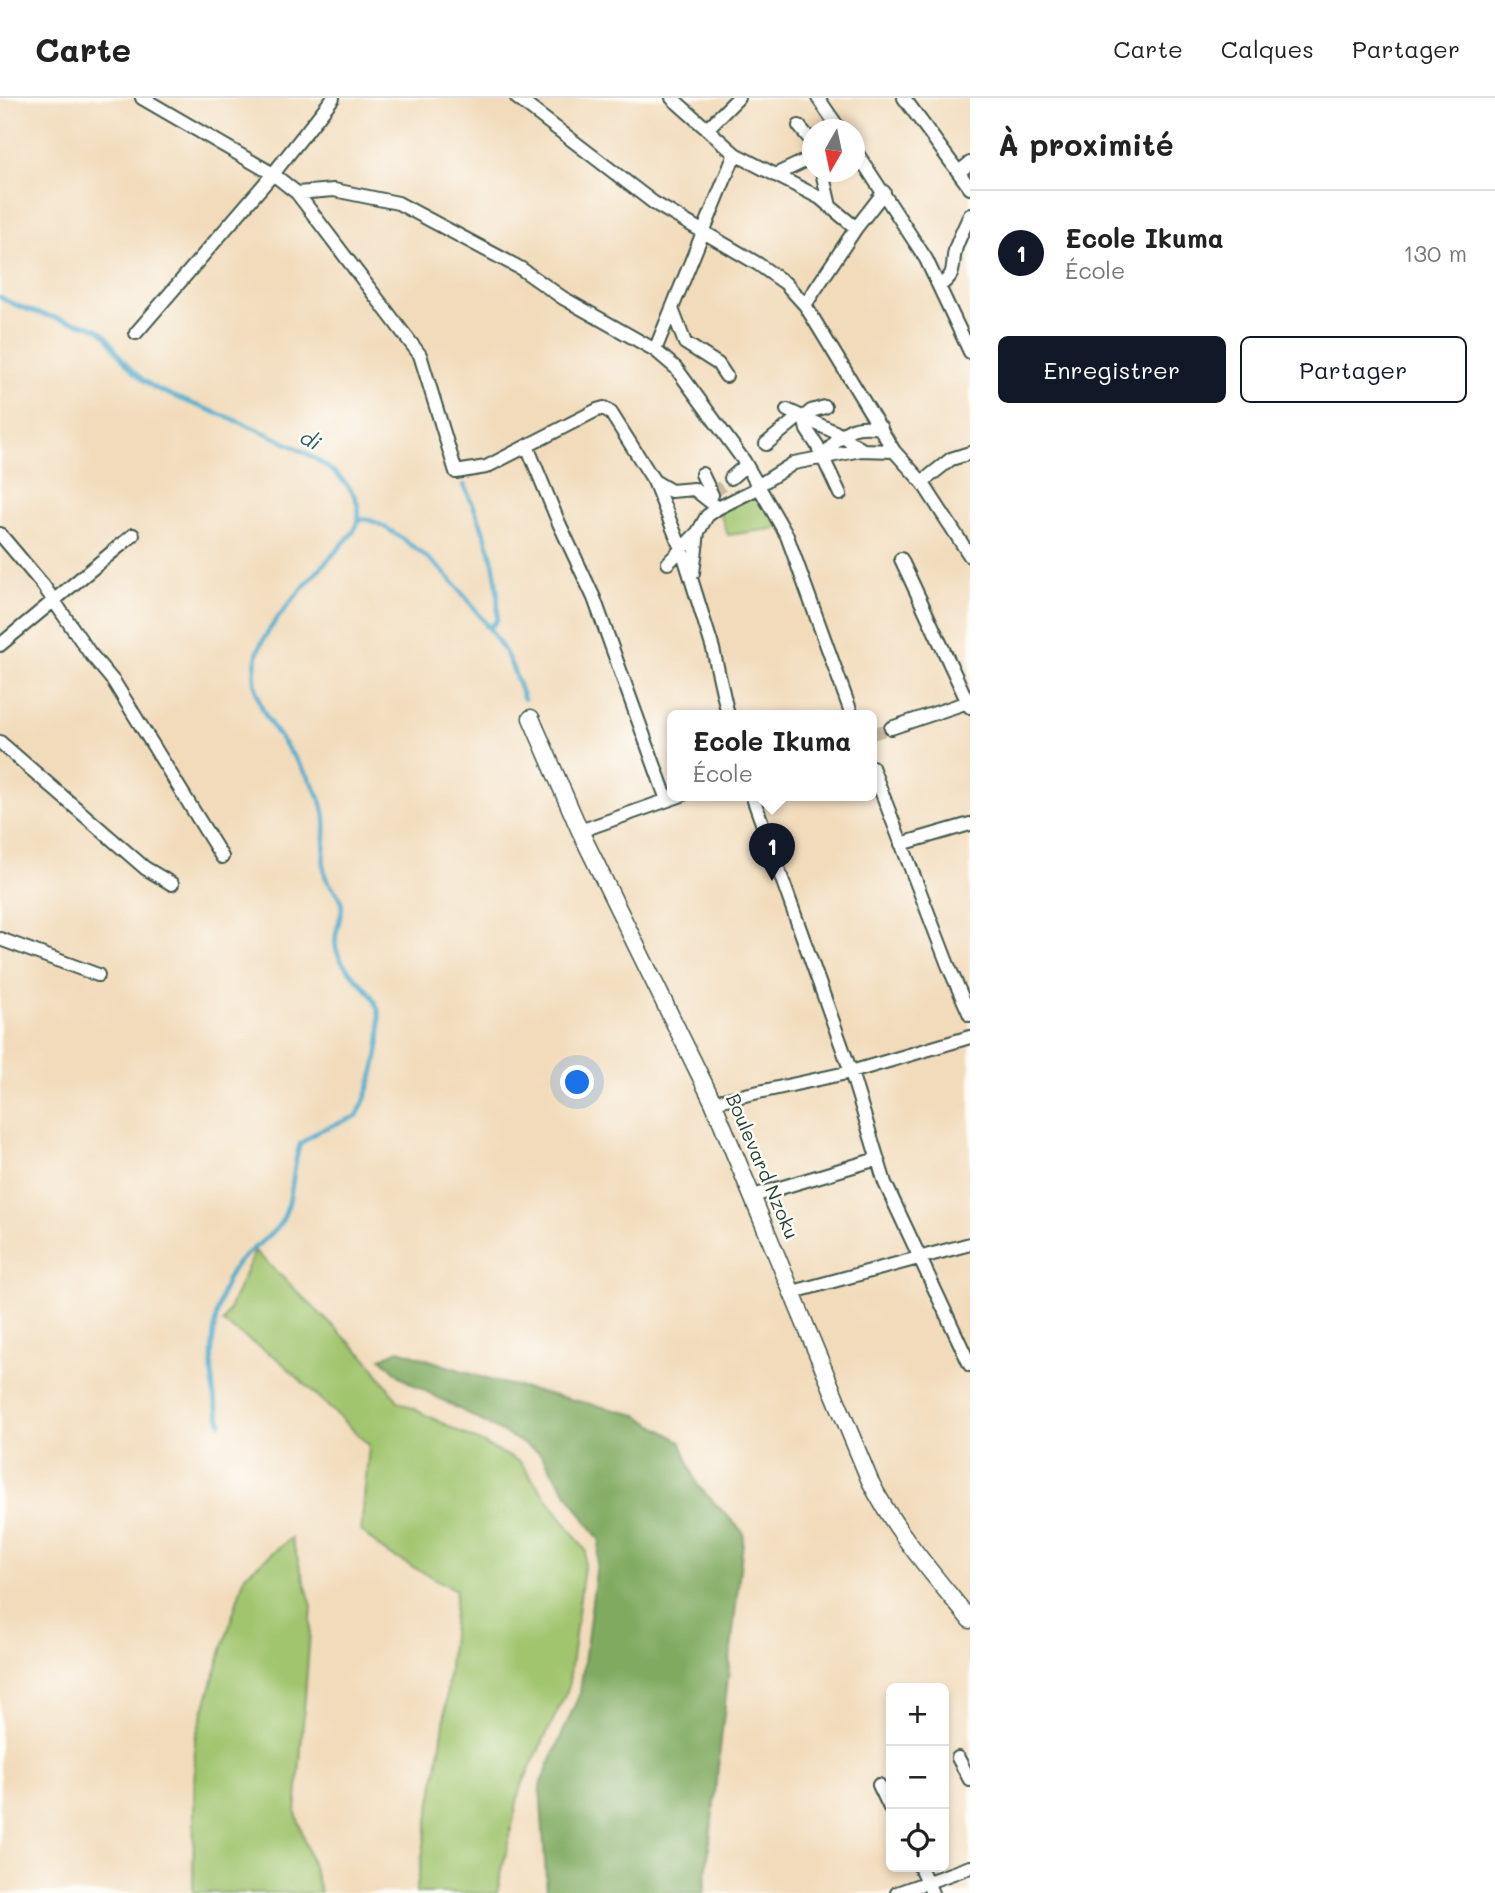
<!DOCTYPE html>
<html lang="fr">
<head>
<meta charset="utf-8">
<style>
	body { margin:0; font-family:Mali,sans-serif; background:#f2f2f2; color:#222 }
	.controls { position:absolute; right:21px; bottom:21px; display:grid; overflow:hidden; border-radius:10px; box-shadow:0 4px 10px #0003 }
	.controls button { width:63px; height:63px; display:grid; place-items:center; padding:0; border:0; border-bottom:2px solid #e0e0e0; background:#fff; color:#222; font:35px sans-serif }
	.compass { position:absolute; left:802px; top:21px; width:63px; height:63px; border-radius:50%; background:#fff; box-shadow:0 4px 10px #0003; rotate:189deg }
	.you { position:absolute; left:578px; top:985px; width:24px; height:24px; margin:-18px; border:5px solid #fff; border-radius:50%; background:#1a73e8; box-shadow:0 0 0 10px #1a73e833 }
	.badge { display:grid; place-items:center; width:46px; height:46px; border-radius:50%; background:#111827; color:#fff; font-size:23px; font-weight:700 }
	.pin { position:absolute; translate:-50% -58px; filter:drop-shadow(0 2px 4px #0008) }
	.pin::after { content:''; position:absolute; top:37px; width:24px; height:21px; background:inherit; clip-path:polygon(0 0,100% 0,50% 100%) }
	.popup { position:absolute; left:667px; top:612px; width:210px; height:91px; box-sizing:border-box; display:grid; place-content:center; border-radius:10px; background:#fff; filter:drop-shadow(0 2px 5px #0005); font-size:23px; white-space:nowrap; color:#767676 }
	.popup b { font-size:26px; color:#222 }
	.popup::after { content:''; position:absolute; left:50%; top:100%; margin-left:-14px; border:14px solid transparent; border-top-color:#fff }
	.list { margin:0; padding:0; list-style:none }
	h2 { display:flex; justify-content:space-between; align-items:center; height:91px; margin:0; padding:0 28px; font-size:30px }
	h2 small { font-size:23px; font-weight:400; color:#767676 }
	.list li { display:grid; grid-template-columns:46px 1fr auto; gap:21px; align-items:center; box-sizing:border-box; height:126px; padding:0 28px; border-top:2px solid #e0e0e0 }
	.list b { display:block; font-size:26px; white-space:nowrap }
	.list p { margin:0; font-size:23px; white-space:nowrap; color:#767676 }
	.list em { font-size:23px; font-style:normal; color:#767676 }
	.actions { display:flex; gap:14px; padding:21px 28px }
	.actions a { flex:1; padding:16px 0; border:2px solid #111827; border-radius:10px; text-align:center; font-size:24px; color:#111827 }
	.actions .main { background:#111827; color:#fff }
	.icon { flex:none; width:38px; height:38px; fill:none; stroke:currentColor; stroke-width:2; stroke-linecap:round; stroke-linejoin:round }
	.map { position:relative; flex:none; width:970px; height:1795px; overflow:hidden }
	header { display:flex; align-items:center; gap:42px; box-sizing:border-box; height:98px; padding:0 35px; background:#fff; border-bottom:2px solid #e0e0e0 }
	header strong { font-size:33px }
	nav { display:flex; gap:38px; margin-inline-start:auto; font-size:24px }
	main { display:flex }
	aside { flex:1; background:#fff }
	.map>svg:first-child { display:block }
	.green { fill:#a1c56e; stroke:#608151; stroke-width:2 }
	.forest { fill:#80aa61; stroke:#50744a; stroke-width:2 }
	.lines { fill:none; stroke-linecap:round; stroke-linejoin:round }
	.stream { stroke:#4dabcc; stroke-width:4.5 }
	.minor-tunnel { stroke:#c8bba0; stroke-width:12; stroke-dasharray:12 6; stroke-linecap:butt }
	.minor-casing { stroke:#3f5548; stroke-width:16 }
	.tertiary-casing { stroke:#3f5548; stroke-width:19 }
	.minor { stroke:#fff; stroke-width:12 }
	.tertiary { stroke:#fff; stroke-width:16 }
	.labels { text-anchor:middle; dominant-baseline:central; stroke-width:5; stroke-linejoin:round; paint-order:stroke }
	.street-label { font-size:19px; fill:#1f3d34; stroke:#fdfcf7 }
	.water-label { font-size:21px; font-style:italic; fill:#2d5e62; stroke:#fdfcf7 }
</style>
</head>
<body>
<header>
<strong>Carte</strong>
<nav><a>Carte</a><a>Calques</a><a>Partager</a></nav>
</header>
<main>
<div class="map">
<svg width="970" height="1795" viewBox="0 0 970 1795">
	<rect width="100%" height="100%" fill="#fdfcf7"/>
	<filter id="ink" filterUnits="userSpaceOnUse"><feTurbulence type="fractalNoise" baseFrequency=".0143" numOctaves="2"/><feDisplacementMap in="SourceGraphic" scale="14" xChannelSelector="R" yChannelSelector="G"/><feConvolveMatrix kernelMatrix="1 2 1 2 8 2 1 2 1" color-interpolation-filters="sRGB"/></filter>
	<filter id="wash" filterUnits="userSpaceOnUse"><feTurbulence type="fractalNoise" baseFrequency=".00686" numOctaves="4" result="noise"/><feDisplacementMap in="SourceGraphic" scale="28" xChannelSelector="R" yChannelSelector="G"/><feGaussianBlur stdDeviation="1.57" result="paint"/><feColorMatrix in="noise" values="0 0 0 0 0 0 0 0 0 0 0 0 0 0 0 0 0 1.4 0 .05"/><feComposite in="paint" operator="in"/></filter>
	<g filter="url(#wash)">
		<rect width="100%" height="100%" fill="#f2dbbb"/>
		<path class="green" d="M 760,389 L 780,430 L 728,437 L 718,410 Z
			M 255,1153 L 368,1262 L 398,1303 L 520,1364 L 586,1453 L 568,1591 L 520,1691 L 497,1795 L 416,1795 L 444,1626 L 456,1492 L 385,1454 L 361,1433 L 369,1347 L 278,1261 L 223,1225 Z
			M 291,1440 L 312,1508 L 296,1715 L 321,1795 L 193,1795 L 195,1641 L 245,1477 Z"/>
		<path class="forest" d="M 399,1252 L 493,1283 L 637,1317 L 680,1343 L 698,1388 L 744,1435 L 704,1795 L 547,1795 L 540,1687 L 580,1595 L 600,1443 L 539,1354 L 403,1281 L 381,1260 Z"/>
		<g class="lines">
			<path class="stream" d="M 0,199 C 20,211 43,217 65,222 C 76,225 91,226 101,233 C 108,237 112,247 117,254 C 127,268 140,281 155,290 C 195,312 392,363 354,433 C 330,462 265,524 257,557 C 242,619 302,654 321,703 C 331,729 320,753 325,777 C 328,789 342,795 342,809 C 341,823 333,835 336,850 C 341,870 359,881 371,897 C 392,924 372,990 357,1018 L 318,1033 L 300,1046 C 291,1071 295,1100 281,1124 C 271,1141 248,1151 235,1168 C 215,1196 209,1255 213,1289 C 214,1301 218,1313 221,1325
				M 464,387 C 484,429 502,474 497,522 L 492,528 L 486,528
				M 359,424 L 363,421 C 382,421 437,466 451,482 C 469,503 488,527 503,551 C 513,566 517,584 524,601"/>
		</g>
	</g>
	<g filter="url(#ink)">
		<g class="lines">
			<path class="minor-tunnel" d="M 713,396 L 731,380
				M 872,636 L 891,630"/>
			<g class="minor-casing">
				<path id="minor" d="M 142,0 L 273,76 L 297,95 L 420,257 L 456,374 L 486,369 L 597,312 L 604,310 L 611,315 L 654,383 L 684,458 L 713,551 L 728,617
					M 517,0 L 654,105 L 758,166 L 785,185 L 805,207 L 894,353 L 922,384 L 970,458
					M 672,0 L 735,56 L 820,100 L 856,130
					M 818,0 L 840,32
					M 904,0 L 970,90
					M 799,28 L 813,45
					M 708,30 L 738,0
					M 855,52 L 926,161 L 970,254
					M 822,74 L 830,108
					M 959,74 L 970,65
					M 775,77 L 813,59
					M 297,95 L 334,92 L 398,105 L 520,170 L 563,200 L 655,252 L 676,270 L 744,363 L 787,438 L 852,617
					M 939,188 C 959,175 950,167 956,149 C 960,138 965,128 970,117
					M 805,207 L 856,130 L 884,94
					M 672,211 L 685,245 L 718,266 L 726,278
					M 136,235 L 273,76 L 333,0
					M 655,252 L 735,56
					M 825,309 L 811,313 L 804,319 L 807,332 L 817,347 L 840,396
					M 787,312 L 835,334 L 863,352
					M 766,346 L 800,318
					M 527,348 L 558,423 L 594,500 L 667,702
					M 821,360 C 843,338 845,324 881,330
					M 702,376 L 712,397
					M 731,380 L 746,367
					M 654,383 L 671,393 L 694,391 L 718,410
					M 922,384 L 951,361 L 970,355
					M 759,387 L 794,365 L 861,352 L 894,353
					M 0,436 L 43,487 L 89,554 L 114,584 L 222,759
					M 901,461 L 970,609
					M 668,465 L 698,434 L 707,418 L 718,410 L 760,389
					M 693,475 L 698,434
					M 0,547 L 133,437
					M 891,630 L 968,604
					M 0,644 L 145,770 L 172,786
					M 872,669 L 948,867 L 970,917
					M 752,697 L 851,974 L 885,1085 L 970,1267
					M 580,733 L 682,697
					M 901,746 L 970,726
					M 0,841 L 98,877
					M 713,1004 L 851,974 L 970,939
					M 753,1098 L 877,1061
					M 793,1194 L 970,1146
					M 958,1660 L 970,1682
					M 879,1687 L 891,1712
					M 920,1769 L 932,1795
					M 897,1795 L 970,1769"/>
			</g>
			<g class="tertiary-casing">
				<path id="tertiary" d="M 531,620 L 580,733 L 713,1004 L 870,1383 C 896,1435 934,1477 970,1522"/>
			</g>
			<use href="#minor" class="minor"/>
			<use href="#tertiary" class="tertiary"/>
		</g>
	</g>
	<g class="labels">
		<g class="street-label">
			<text transform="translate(763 1068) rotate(67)">Boulevard Nzoku</text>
		</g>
		<g class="water-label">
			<text transform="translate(311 341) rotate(30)">di</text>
		</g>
	</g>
</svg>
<div class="controls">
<button>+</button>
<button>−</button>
<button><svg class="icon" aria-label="locate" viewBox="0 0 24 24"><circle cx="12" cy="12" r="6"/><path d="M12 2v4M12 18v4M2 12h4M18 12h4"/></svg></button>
</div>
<svg class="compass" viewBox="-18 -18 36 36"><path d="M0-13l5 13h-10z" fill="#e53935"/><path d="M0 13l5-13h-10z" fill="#767676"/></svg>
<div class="you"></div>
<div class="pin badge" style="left:772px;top:783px">1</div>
<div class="popup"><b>Ecole Ikuma</b>École</div>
</div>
<aside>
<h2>À proximité<small></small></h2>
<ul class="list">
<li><span class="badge">1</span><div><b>Ecole Ikuma</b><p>École</p></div><em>130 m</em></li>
</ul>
<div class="actions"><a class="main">Enregistrer</a><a>Partager</a></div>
</aside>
</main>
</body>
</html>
